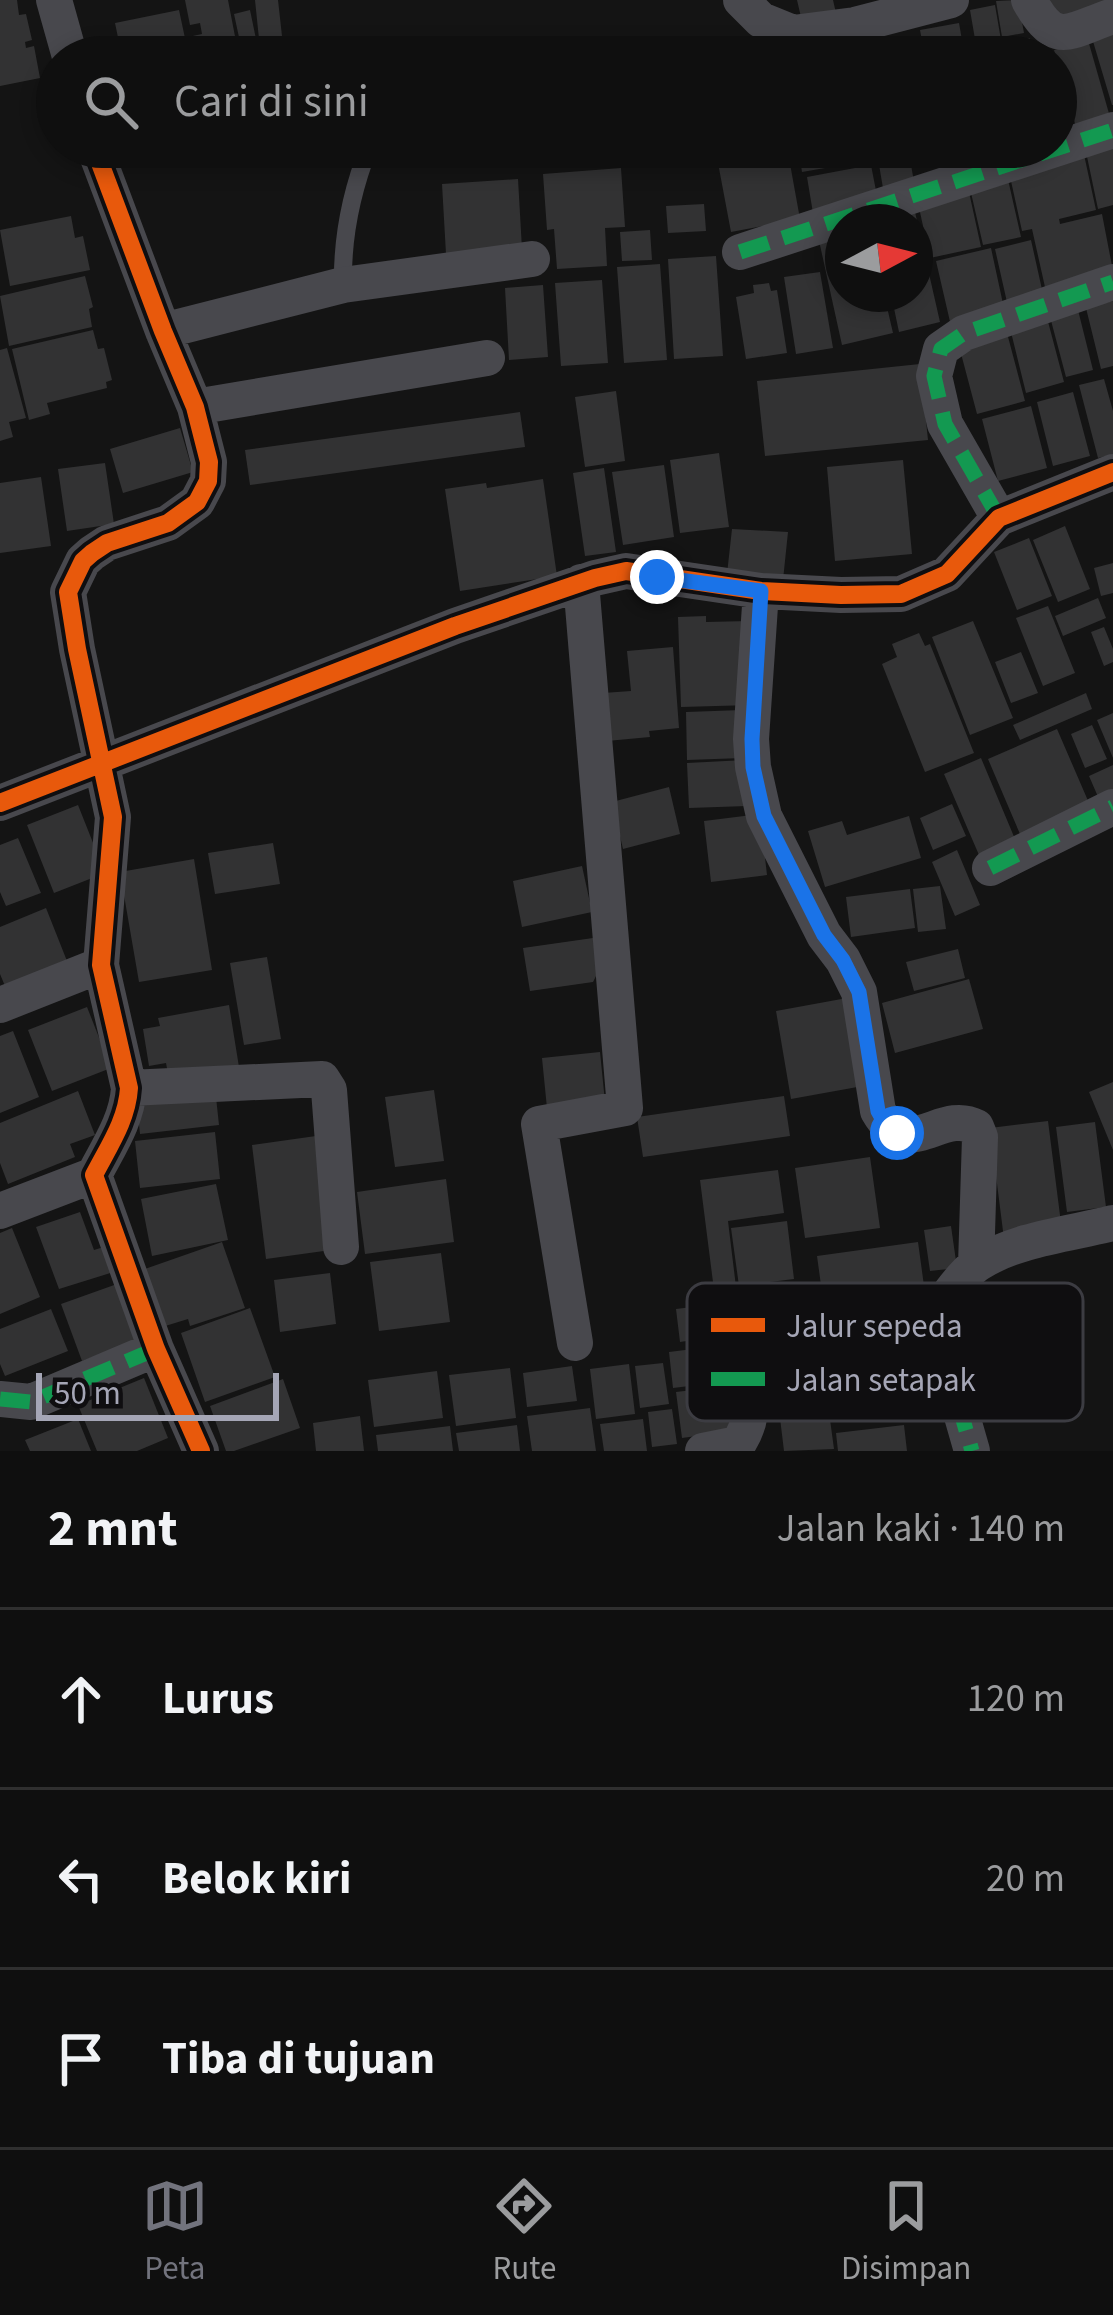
<!DOCTYPE html>
<html lang="id">
<head>
<meta charset="utf-8">
<style>
	body { margin:0; font-family:"Source Sans 3",sans-serif; background:#181818; color:#f1f3f6 }
	.compass { position:absolute; left:825px; top:204px; width:108px; height:108px; border-radius:50%; background:#0f0f0f; box-shadow:0 6px 18px #0003; rotate:83deg }
	.scale { position:absolute; left:36px; bottom:30px; width:243px; box-sizing:border-box; padding-left:12px; border:6px solid #a5a6b6; border-top:0; font-size:33px; line-height:42px; white-space:nowrap; color:#a5a6b6; -webkit-text-stroke:9px #0f0e10; paint-order:stroke }
	.stop { position:absolute; width:36px; height:36px; margin:-27px; border:9px solid #1a73e8; border-radius:50%; background:#fff }
	.stop.end { background:#1a73e8; border-color:#fff; box-shadow:0 3px 12px #0008 }
	.list { margin:0; padding:0; list-style:none }
	h2 { display:flex; justify-content:space-between; align-items:center; height:156px; margin:0; padding:0 48px; font-size:51px }
	h2 small { font-size:39px; font-weight:400; color:#9b9c9e }
	.list li { display:grid; grid-template-columns:78px 1fr auto; gap:36px; align-items:center; box-sizing:border-box; height:180px; padding:0 48px; border-top:3px solid #2f2f2f }
	.list b { display:block; font-size:45px; white-space:nowrap }
	.list em { font-size:39px; font-style:normal; color:#9b9c9e }
	.icon { flex:none; width:66px; height:66px; fill:none; stroke:currentColor; stroke-width:2; stroke-linecap:round; stroke-linejoin:round }
	.map { position:relative; flex:none; width:1113px; height:1451px; overflow:hidden }
	.search { position:absolute; background:#0f0f0f; box-shadow:0 6px 18px #0003; left:36px; right:36px; top:36px; height:132px; display:flex; align-items:center; gap:30px; box-sizing:border-box; padding:0 42px; border-radius:66px; color:#9b9c9e; font-size:45px }
	.sheet { height:696px; background:#0f0f0f }
	nav { display:flex; justify-content:space-around; align-items:center; box-sizing:border-box; height:168px; border-top:3px solid #2f2f2f; background:#0f0f0f; font-size:33px; color:#9b9c9e }
	nav a { display:grid; justify-items:center; gap:6px }
	nav .on { color:#72737d }
	.map>svg:first-child { display:block }
	.building { fill:#323233 }
	.lines { fill:none; stroke-linecap:round; stroke-linejoin:round }
	.lane { stroke:#48484d; stroke-width:18 }
	.street { stroke:#48484d; stroke-width:36 }
	.quiet { stroke:#139951; stroke-width:15; stroke-dasharray:30 15; stroke-linecap:butt }
	.cycleway-casing { stroke:#0f0e10; stroke-width:26 }
	.cycleway { stroke:#e8590c; stroke-width:18 }
	.route { stroke:#1a73e8; stroke-width:15 }
	.key { fill:#0f0e10; stroke:#3c3c42; stroke-width:3 }
	.key-label { font-size:33px; fill:#a5a6b6 }
</style>
</head>
<body>
<div class="map">
<svg width="1113" height="1451" viewBox="0 0 1113 1451">
	<rect width="100%" height="100%" fill="#141414"/>
	<path class="building" d="M 0,0 L 17,0 L 19,15 L 26,14 L 32,40 L 25,42 L 26,48 L 34,46 L 40,78 L 0,86 Z
		M 185,0 L 228,0 L 239,57 L 215,57 L 228,51 L 192,57 L 188,37 L 202,34 L 200,23 L 190,25 Z
		M 255,0 L 278,0 L 282,36 L 259,39 Z
		M 797,0 L 833,0 L 838,22 L 804,30 Z
		M 1018,0 L 1024,33 L 1002,37 L 996,1 Z
		M 1042,0 L 1111,0 L 1052,24 Z
		M 995,5 L 1001,40 L 976,45 L 970,10 Z
		M 179,10 L 189,57 L 122,57 L 115,23 Z
		M 250,10 L 256,39 L 240,42 L 234,14 Z
		M 959,23 L 965,57 L 925,57 L 920,30 Z
		M 1113,33 L 1113,105 L 1112,105 L 1092,38 Z
		M 1030,38 L 1034,57 L 988,57 L 986,46 Z
		M 1088,40 L 1110,117 L 1076,127 L 1054,50 Z
		M 1113,141 L 1113,205 L 1098,209 L 1085,147 Z
		M 533,147 L 600,147 L 601,154 L 534,158 Z
		M 715,147 L 787,147 L 800,219 L 731,232 Z
		M 798,147 L 857,147 L 860,162 L 802,172 Z
		M 876,147 L 908,147 L 915,188 L 884,194 Z
		M 914,147 L 982,147 L 986,169 L 951,176 L 947,155 L 917,160 Z
		M 1083,150 L 1096,210 L 1059,219 L 1060,224 L 1102,214 L 1113,271 L 1045,287 L 1032,229 L 1022,231 L 1009,172 Z
		M 871,165 L 878,201 L 813,213 L 807,177 Z
		M 621,168 L 625,227 L 605,228 L 607,266 L 557,269 L 554,229 L 547,230 L 543,174 Z
		M 1007,175 L 1021,237 L 983,245 L 969,184 Z
		M 518,179 L 522,249 L 446,254 L 442,184 Z
		M 969,192 L 981,247 L 930,258 L 918,203 Z
		M 704,204 L 706,231 L 668,233 L 666,206 Z
		M 915,212 L 940,322 L 899,332 L 891,294 L 915,294 L 915,222 L 878,222 Z
		M 71,216 L 75,238 L 83,236 L 90,270 L 10,286 L 0,230 Z
		M 650,230 L 652,260 L 622,261 L 620,232 Z
		M 843,230 L 843,294 L 884,294 L 893,333 L 842,345 L 818,236 Z
		M 1031,240 L 1045,303 L 1009,311 L 995,249 Z
		M 991,248 L 1005,313 L 951,326 L 936,261 Z
		M 716,256 L 723,356 L 674,359 L 668,259 Z
		M 660,264 L 667,360 L 624,363 L 617,267 Z
		M 820,272 L 833,348 L 796,354 L 784,277 Z
		M 85,276 L 93,307 L 89,309 L 92,327 L 9,346 L 0,296 Z
		M 602,280 L 608,363 L 561,366 L 555,283 Z
		M 769,283 L 771,291 L 777,290 L 787,353 L 746,359 L 736,297 L 754,293 L 753,285 Z
		M 543,285 L 548,357 L 509,360 L 505,288 Z
		M 1113,301 L 1113,366 L 1101,369 L 1086,308 Z
		M 1077,306 L 1093,370 L 1066,377 L 1049,313 Z
		M 1046,314 L 1064,382 L 1026,393 L 1009,324 Z
		M 93,330 L 98,349 L 104,348 L 112,380 L 106,382 L 107,388 L 47,403 L 50,414 L 29,420 L 12,349 Z
		M 1007,333 L 1025,401 L 977,414 L 959,346 Z
		M 7,348 L 26,418 L 9,422 L 13,437 L 0,441 L 0,350 Z
		M 920,364 L 928,440 L 765,456 L 757,381 Z
		M 1104,379 L 1113,411 L 1113,454 L 1098,458 L 1079,385 Z
		M 616,391 L 625,461 L 585,467 L 575,397 Z
		M 1073,392 L 1090,456 L 1053,466 L 1037,402 Z
		M 1031,406 L 1047,468 L 998,481 L 982,419 Z
		M 520,412 L 525,447 L 250,485 L 245,450 Z
		M 180,428 L 193,472 L 123,493 L 110,449 Z
		M 719,453 L 729,527 L 680,533 L 670,460 Z
		M 903,460 L 912,554 L 835,561 L 827,467 Z
		M 105,463 L 114,524 L 67,531 L 58,469 Z
		M 664,465 L 674,537 L 623,545 L 612,472 Z
		M 604,468 L 616,552 L 585,556 L 573,473 Z
		M 41,477 L 51,546 L 0,553 L 0,483 Z
		M 543,479 L 557,576 L 460,591 L 445,489 L 486,483 L 487,488 Z
		M 1065,526 L 1090,589 L 1058,602 L 1033,540 Z
		M 732,529 L 788,532 L 783,580 L 727,574 Z
		M 1029,538 L 1052,596 L 1017,610 L 994,552 Z
		M 1113,563 L 1113,593 L 1101,596 L 1094,568 Z
		M 1098,598 L 1106,618 L 1063,636 L 1055,616 Z
		M 1048,606 L 1075,673 L 1043,686 L 1016,618 Z
		M 706,616 L 706,622 L 749,621 L 752,705 L 681,707 L 678,617 Z
		M 973,621 L 1013,718 L 970,735 L 932,637 Z
		M 1104,627 L 1113,649 L 1113,662 L 1104,666 L 1091,632 Z
		M 919,633 L 925,646 L 930,644 L 974,753 L 925,772 L 882,664 L 897,657 L 892,644 Z
		M 673,647 L 679,728 L 649,731 L 650,737 L 607,741 L 603,693 L 631,691 L 627,651 Z
		M 1021,652 L 1038,693 L 1011,703 L 995,662 Z
		M 1086,693 L 1092,709 L 1020,740 L 1013,725 Z
		M 742,710 L 743,758 L 687,760 L 686,712 Z
		M 1113,713 L 1113,758 L 1097,720 Z
		M 1092,725 L 1107,759 L 1085,768 L 1071,734 Z
		M 1057,729 L 1089,803 L 1020,834 L 988,759 Z
		M 981,758 L 1015,839 L 979,855 L 944,774 Z
		M 745,760 L 747,806 L 689,808 L 687,763 Z
		M 1113,765 L 1113,801 L 1102,806 L 1089,776 Z
		M 669,787 L 680,834 L 623,849 L 612,802 Z
		M 952,804 L 966,836 L 933,850 L 920,818 Z
		M 78,805 L 105,873 L 54,893 L 27,825 Z
		M 760,814 L 767,875 L 711,882 L 704,821 Z
		M 909,816 L 921,858 L 825,887 L 808,831 L 842,821 L 847,835 Z
		M 18,838 L 41,893 L 6,906 L 0,892 L 0,845 Z
		M 273,843 L 280,884 L 215,894 L 208,853 Z
		M 957,850 L 980,905 L 955,916 L 932,862 Z
		M 194,859 L 212,970 L 139,982 L 120,872 Z
		M 582,866 L 592,912 L 522,927 L 513,881 Z
		M 940,886 L 946,929 L 918,932 L 913,889 Z
		M 910,889 L 915,928 L 851,937 L 846,897 Z
		M 46,908 L 67,961 L 5,986 L 0,974 L 0,927 Z
		M 593,938 L 598,972 L 593,982 L 530,991 L 523,948 Z
		M 958,949 L 965,978 L 914,991 L 906,962 Z
		M 267,957 L 281,1039 L 244,1045 L 230,963 Z
		M 969,979 L 983,1029 L 895,1053 L 882,1003 Z
		M 847,998 L 863,1086 L 791,1099 L 776,1011 Z
		M 229,1005 L 239,1067 L 169,1079 L 166,1063 L 149,1066 L 143,1029 L 160,1026 L 158,1018 Z
		M 87,1007 L 111,1068 L 52,1091 L 28,1030 Z
		M 13,1031 L 39,1097 L 0,1113 L 0,1036 Z
		M 600,1052 L 605,1102 L 547,1108 L 542,1058 Z
		M 1113,1082 L 1113,1150 L 1089,1092 Z
		M 434,1090 L 444,1161 L 395,1167 L 385,1097 Z
		M 78,1091 L 95,1135 L 70,1144 L 75,1157 L 8,1184 L 0,1163 L 0,1123 Z
		M 784,1096 L 790,1136 L 643,1157 L 637,1117 Z
		M 216,1097 L 219,1125 L 140,1134 L 137,1105 Z
		M 1048,1121 L 1062,1231 L 1004,1239 L 990,1128 Z
		M 1095,1122 L 1106,1207 L 1067,1212 L 1056,1127 Z
		M 215,1132 L 220,1179 L 140,1188 L 135,1141 Z
		M 316,1136 L 331,1250 L 266,1259 L 252,1145 Z
		M 870,1157 L 880,1228 L 805,1238 L 795,1168 Z
		M 778,1170 L 784,1213 L 728,1221 L 736,1287 L 714,1290 L 700,1180 Z
		M 446,1179 L 454,1242 L 365,1254 L 357,1192 Z
		M 216,1184 L 228,1240 L 152,1256 L 141,1199 Z
		M 80,1212 L 94,1250 L 110,1245 L 120,1270 L 59,1289 L 36,1227 Z
		M 787,1221 L 794,1279 L 739,1286 L 731,1228 Z
		M 951,1226 L 957,1268 L 930,1271 L 924,1230 Z
		M 12,1228 L 40,1297 L 0,1314 L 0,1233 Z
		M 222,1242 L 245,1308 L 190,1326 L 188,1319 L 162,1327 L 142,1270 Z
		M 918,1242 L 928,1315 L 827,1329 L 817,1256 Z
		M 441,1253 L 450,1322 L 379,1331 L 370,1262 Z
		M 330,1273 L 336,1324 L 280,1332 L 274,1280 Z
		M 117,1284 L 138,1340 L 82,1361 L 61,1304 Z
		M 708,1305 L 712,1337 L 680,1342 L 676,1309 Z
		M 250,1308 L 275,1377 L 205,1402 L 181,1333 Z
		M 51,1309 L 68,1351 L 5,1376 L 0,1364 L 0,1329 Z
		M 725,1345 L 730,1381 L 673,1388 L 669,1352 Z
		M 663,1363 L 669,1404 L 640,1408 L 635,1366 Z
		M 629,1364 L 635,1414 L 596,1419 L 590,1369 Z
		M 572,1366 L 577,1401 L 527,1407 L 523,1373 Z
		M 510,1368 L 516,1418 L 456,1426 L 449,1375 Z
		M 437,1371 L 443,1418 L 374,1427 L 368,1380 Z
		M 144,1378 L 168,1438 L 137,1451 L 97,1451 L 78,1405 Z
		M 283,1379 L 300,1428 L 234,1451 L 226,1451 L 210,1406 Z
		M 734,1385 L 740,1430 L 682,1438 L 676,1392 Z
		M 590,1408 L 596,1451 L 532,1451 L 527,1416 Z
		M 672,1409 L 677,1444 L 652,1447 L 648,1412 Z
		M 829,1412 L 834,1449 L 784,1451 L 780,1418 Z
		M 360,1416 L 364,1451 L 316,1451 L 313,1423 Z
		M 78,1419 L 91,1451 L 30,1451 L 25,1440 Z
		M 643,1419 L 647,1451 L 604,1451 L 600,1424 Z
		M 517,1425 L 520,1451 L 459,1451 L 456,1433 Z
		M 904,1425 L 907,1451 L 838,1451 L 836,1433 Z
		M 450,1426 L 453,1451 L 378,1451 L 376,1435 Z"/>
	<g class="lines">
		<path class="lane" d="M 343,285 C 342,238 352,190 369,147"/>
		<path class="street" d="M 54,0 L 70,57
			M 741,0 L 761,20 L 793,33 L 855,25 L 951,0
			M 1029,0 C 1056,49 1068,31 1113,16
			M 94,147 L 163,331 L 195,407 L 209,462 L 208,481 L 197,502 L 168,523 L 107,543 L 92,553 L 83,561 L 68,592 L 77,649 L 113,817 L 101,965 L 129,1088 C 127,1120 109,1146 94,1175 L 156,1349 L 201,1451
			M 740,252 L 1113,130
			M 163,331 L 343,285 L 532,259
			M 195,407 L 487,358
			M 999,518 L 945,424 L 934,376 L 941,349 L 964,333 L 1113,282
			M 761,591 L 751,739 L 753,767 L 764,816 L 824,935 L 843,960 L 859,992 L 878,1111 C 908,1164 940,1108 976,1127 L 980,1137 L 976,1265
			M 0,803 L 455,626 L 595,578 L 626,571 L 761,591 L 841,595 L 901,594 L 947,574 L 999,518 L 1113,472
			M 990,868 L 1113,807
			M 0,1005 L 101,965
			M 129,1088 L 322,1079 L 329,1090 L 341,1247
			M 0,1211 L 94,1175
			M 933,1315 L 972,1451
			M 575,1343 L 539,1124 L 625,1108 L 581,582
			M 0,1399 L 31,1402 L 156,1349
			M 703,1451 L 738,1444 C 764,1405 738,1382 754,1347 L 772,1341 L 920,1320 C 943,1312 955,1278 979,1263 C 1017,1239 1069,1234 1113,1223"/>
		<path class="quiet" d="M 740,252 L 1113,130
			M 999,518 L 945,424 L 934,376 L 941,349 L 964,333 L 1113,282
			M 990,868 L 1113,807
			M 933,1315 L 972,1451
			M 0,1399 L 31,1402 L 156,1349"/>
		<g class="cycleway-casing">
			<path id="cycleway" d="M 94,147 L 163,331 L 195,407 L 209,462 L 208,481 L 197,502 L 168,523 L 107,543 L 92,553 L 83,561 L 68,592 L 77,649 L 113,817 L 101,965 L 129,1088 C 127,1120 109,1146 94,1175 L 156,1349 L 201,1451
				M 0,803 L 455,626 L 595,578 L 626,571 L 761,591 L 841,595 L 901,594 L 947,574 L 999,518 L 1113,472"/>
		</g>
		<use href="#cycleway" class="cycleway"/>
	</g>
	<g class="lines">
		<path class="route" d="M 657,577 L 761,591 L 752,739 L 753,767 L 764,816 L 824,935 L 843,960 L 859,992 L 878,1111 L 886,1125 L 897,1133"/>
	</g>
	<rect x="687" y="1283" width="396" height="138" rx="18" class="key"/>
	<rect x="711" y="1318" width="54" height="14" fill="#e8590c"/>
	<rect x="711" y="1372" width="54" height="14" fill="#139951"/>
	<g class="key-label">
		<text x="786" y="1337">Jalur sepeda</text>
		<text x="786" y="1391">Jalan setapak</text>
	</g>
</svg>
<svg class="compass" viewBox="-18 -18 36 36"><path d="M0-13l5 13h-10z" fill="#e53935"/><path d="M0 13l5-13h-10z" fill="#9b9c9e"/></svg>
<div class="scale">50 m</div>
<div class="stop" style="left:897px;top:1133px"></div>
<div class="stop end" style="left:657px;top:577px"></div>
<div class="search"><svg class="icon" aria-label="search" viewBox="0 0 24 24"><circle cx="10" cy="10" r="6"/><path d="M15 15l6 6"/></svg>Cari di sini</div>
</div>
<section class="sheet">
<h2>2 mnt<small>Jalan kaki · 140 m</small></h2>
<ul class="list">
<li><svg class="icon" aria-label="ahead" viewBox="0 0 24 24"><path d="M12 20V5M6 11l6-6 6 6"/></svg><div><b>Lurus</b></div><em>120 m</em></li>
<li><svg class="icon" aria-label="left" viewBox="0 0 24 24"><path d="M17 20v-9H6M10 6l-5 5 5 5"/></svg><div><b>Belok kiri</b></div><em>20 m</em></li>
<li><svg class="icon" aria-label="arrive" viewBox="0 0 24 24"><path d="M6 21V4h12l-3 4 3 4H6"/></svg><div><b>Tiba di tujuan</b></div></li>
</ul>
</section>
<nav>
<a class="on"><svg class="icon" aria-label="map" viewBox="0 0 24 24"><path d="M3 6l6-2 6 2 6-2v14l-6 2-6-2-6 2zM9 4v14M15 6v14"/></svg>Peta</a>
<a><svg class="icon" aria-label="directions" viewBox="0 0 24 24"><path d="M12 3l9 9-9 9-9-9zM9 14v-3h6M13 9l2 2-2 2"/></svg>Rute</a>
<a><svg class="icon" aria-label="saved" viewBox="0 0 24 24"><path d="M7 4h10v16l-5-4-5 4z"/></svg>Disimpan</a>
</nav>
</body>
</html>
